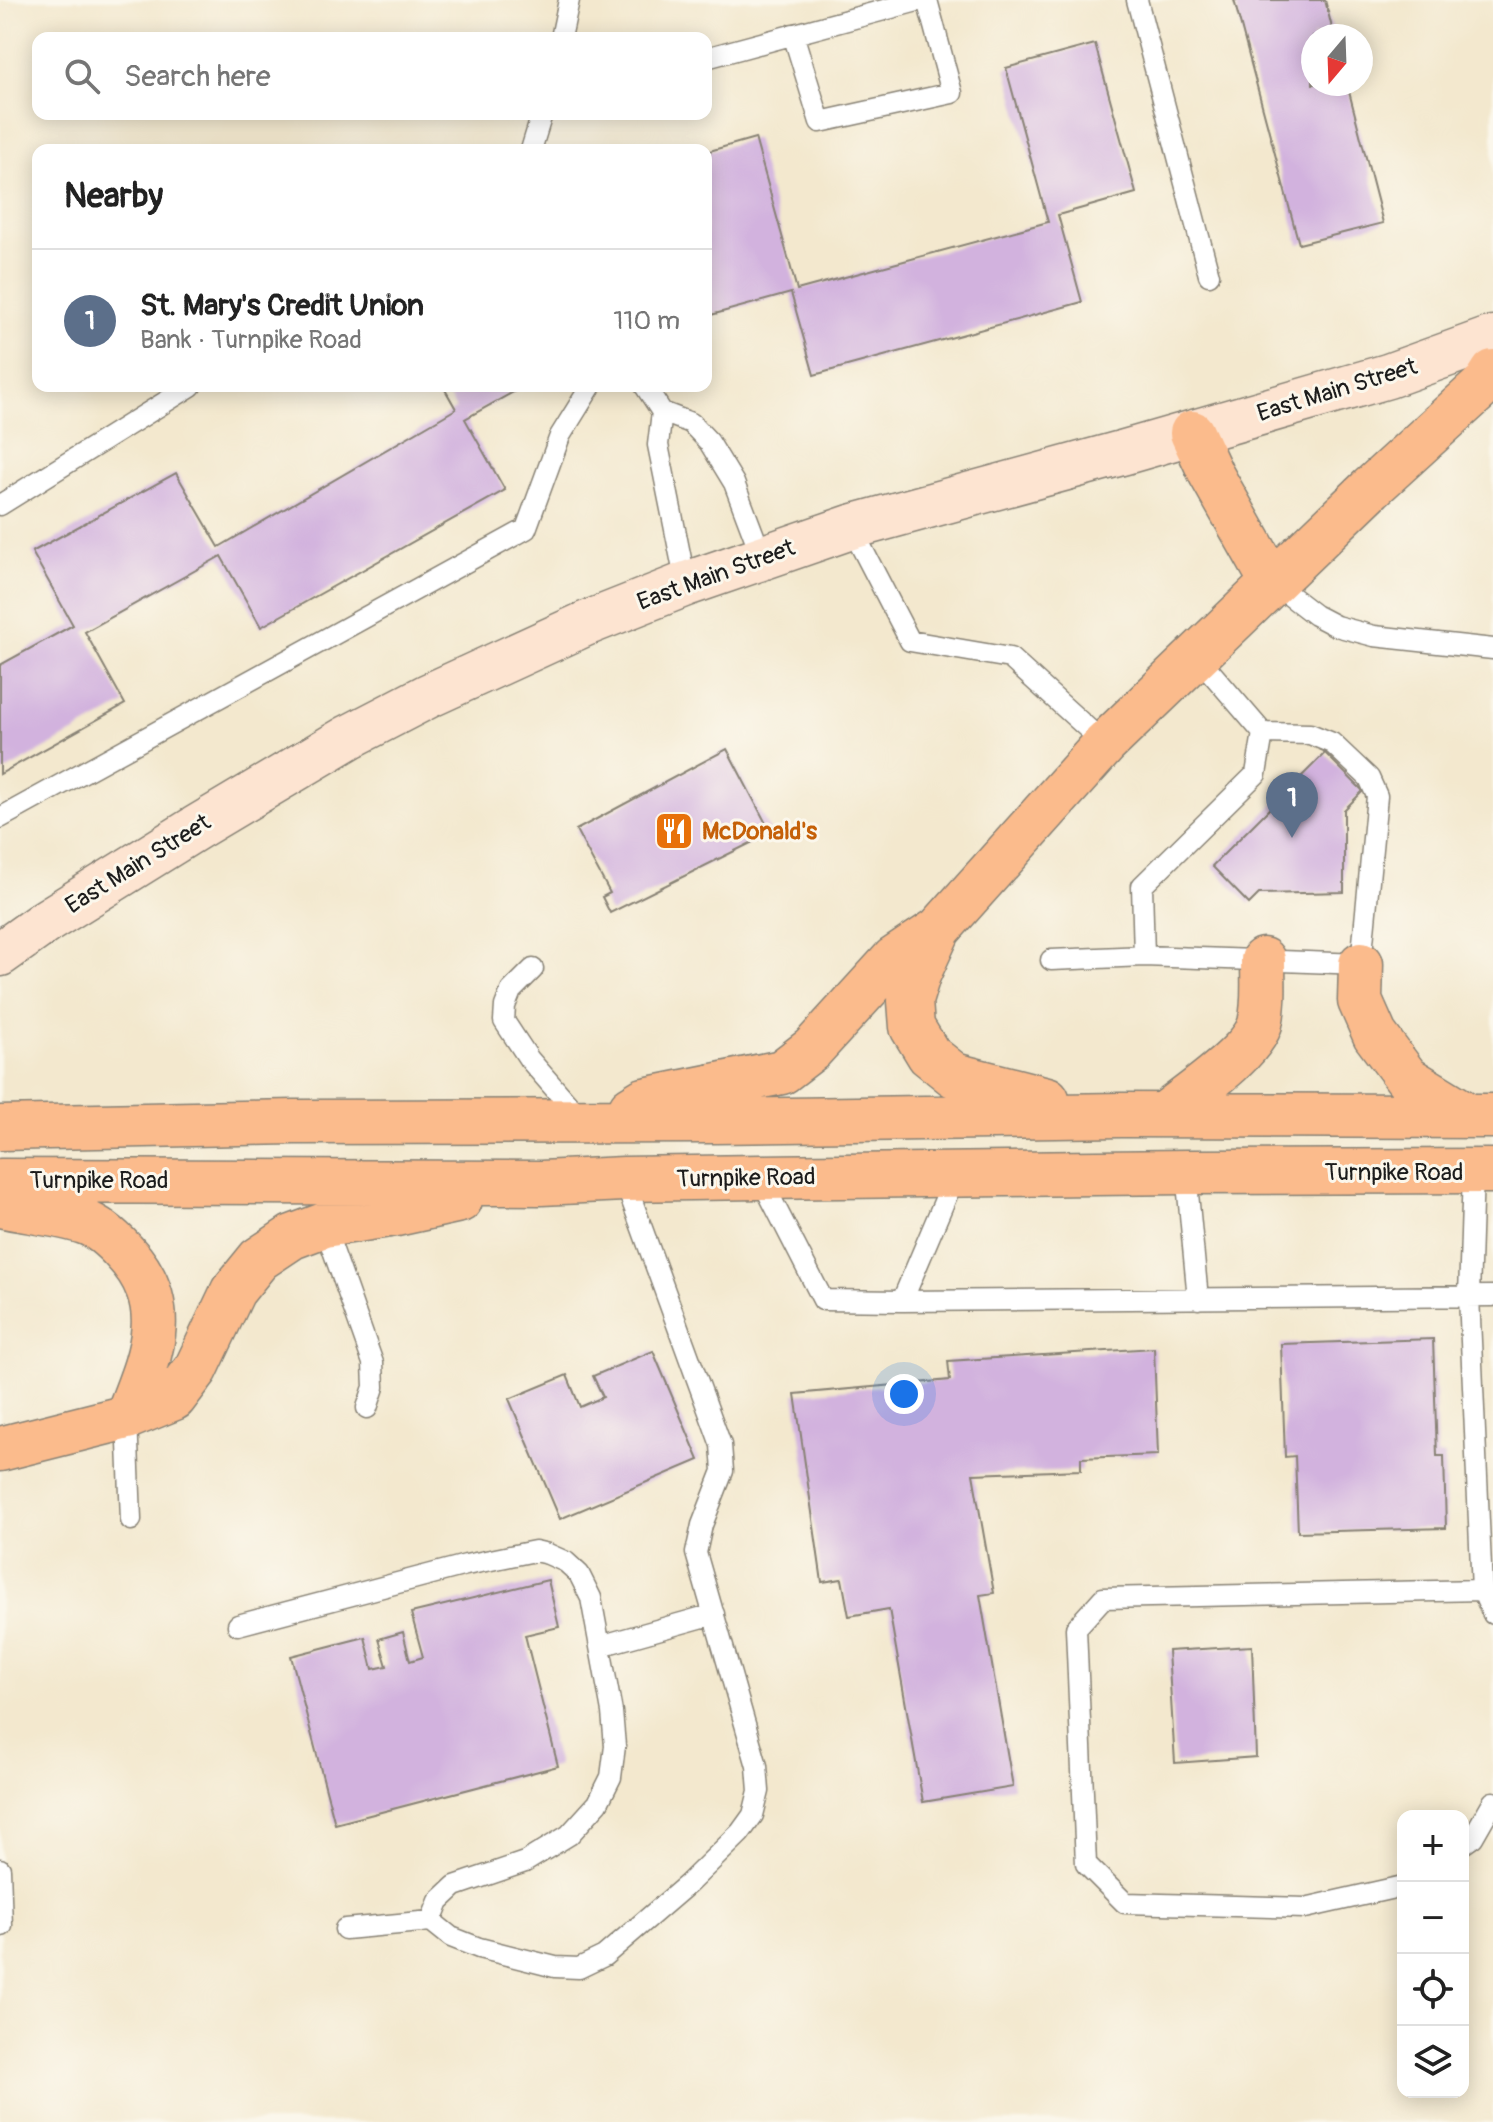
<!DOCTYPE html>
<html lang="en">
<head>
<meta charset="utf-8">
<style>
	body { margin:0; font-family:Pangolin,sans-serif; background:#f6f6f6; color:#222 }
	.controls { position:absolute; right:24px; bottom:24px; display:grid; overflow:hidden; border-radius:16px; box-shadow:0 4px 20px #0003 }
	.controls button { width:72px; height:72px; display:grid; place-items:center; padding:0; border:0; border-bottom:2px solid #e0e0e0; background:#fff; color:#222; font:40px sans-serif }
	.compass { position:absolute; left:1301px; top:24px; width:72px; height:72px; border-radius:50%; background:#fff; box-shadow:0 4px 20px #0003; rotate:199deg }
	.you { position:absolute; left:904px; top:1394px; width:28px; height:28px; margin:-20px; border:6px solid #fff; border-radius:50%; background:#1a73e8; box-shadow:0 0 0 12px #1a73e833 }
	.badge { display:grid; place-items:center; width:52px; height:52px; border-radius:50%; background:#c8321e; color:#fff; font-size:26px; font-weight:700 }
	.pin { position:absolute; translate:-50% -66px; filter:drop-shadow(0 2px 4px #0008) }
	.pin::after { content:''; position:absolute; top:42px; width:28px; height:24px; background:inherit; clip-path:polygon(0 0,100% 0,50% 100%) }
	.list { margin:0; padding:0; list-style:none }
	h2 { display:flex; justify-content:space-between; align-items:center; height:104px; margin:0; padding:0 32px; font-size:34px }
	h2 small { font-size:26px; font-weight:400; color:#767676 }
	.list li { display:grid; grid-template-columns:52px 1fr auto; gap:24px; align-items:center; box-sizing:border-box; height:144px; padding:0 32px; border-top:2px solid #e0e0e0 }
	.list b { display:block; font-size:30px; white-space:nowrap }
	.list p { margin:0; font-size:26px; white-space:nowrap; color:#767676 }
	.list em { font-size:26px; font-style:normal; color:#767676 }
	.icon { flex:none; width:44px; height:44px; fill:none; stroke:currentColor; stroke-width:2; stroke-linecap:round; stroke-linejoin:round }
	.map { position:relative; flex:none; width:1493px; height:2122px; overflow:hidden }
	.search { position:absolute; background:#fff; box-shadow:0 4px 20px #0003; left:32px; top:32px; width:680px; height:88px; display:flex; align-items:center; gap:20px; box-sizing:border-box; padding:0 28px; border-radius:16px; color:#767676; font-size:30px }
	.panel { position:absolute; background:#fff; box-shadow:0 4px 20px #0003; left:32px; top:144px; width:680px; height:248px; border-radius:16px }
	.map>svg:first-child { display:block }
	.building { fill:#d2b2de }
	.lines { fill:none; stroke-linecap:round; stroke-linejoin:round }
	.service-casing { stroke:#888275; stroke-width:23 }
	.secondary-casing { stroke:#888275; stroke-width:47 }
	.trunk-casing { stroke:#888275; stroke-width:47 }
	.service { stroke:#fff; stroke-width:20 }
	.secondary { stroke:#fde4d1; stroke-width:44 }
	.trunk { stroke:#fbbb8c; stroke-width:44 }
	.labels { text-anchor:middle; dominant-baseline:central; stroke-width:6; stroke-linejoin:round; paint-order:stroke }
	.street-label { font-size:24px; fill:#1c1c1c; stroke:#fbf7ec }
	.food-label { font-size:24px; font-weight:bold; fill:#c56008; stroke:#fbf7ec; text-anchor:start }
</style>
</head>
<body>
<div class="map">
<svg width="1493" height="2122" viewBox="0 0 1493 2122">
	<rect width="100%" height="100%" fill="#fbf7ec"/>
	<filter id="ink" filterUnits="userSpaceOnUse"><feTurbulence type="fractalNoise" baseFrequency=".0125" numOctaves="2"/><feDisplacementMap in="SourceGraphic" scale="16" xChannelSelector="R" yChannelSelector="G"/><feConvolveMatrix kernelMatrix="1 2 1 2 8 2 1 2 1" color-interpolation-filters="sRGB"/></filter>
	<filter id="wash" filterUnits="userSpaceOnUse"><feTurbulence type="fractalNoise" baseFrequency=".006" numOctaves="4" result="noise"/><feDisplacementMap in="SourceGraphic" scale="32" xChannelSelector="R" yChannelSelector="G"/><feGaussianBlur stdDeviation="1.8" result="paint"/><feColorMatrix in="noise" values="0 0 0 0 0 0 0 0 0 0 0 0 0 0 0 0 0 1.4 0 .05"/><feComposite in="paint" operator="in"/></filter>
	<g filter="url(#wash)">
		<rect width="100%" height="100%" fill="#f3e8ce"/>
		<g id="blocks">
			<path class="building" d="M 1234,0 L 1325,0 L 1334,36 L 1313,36 L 1313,84 L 1347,84 L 1383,223 L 1299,244 Z
				M 1095,44 L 1136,193 L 1058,215 L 1082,302 L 814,375 L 791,293 L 711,315 L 706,296 L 706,152 L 755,138 L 797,290 L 1048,222 L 1006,68 Z
				M 443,386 L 524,386 L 465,419 L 505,490 L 261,627 L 221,556 L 85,632 L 125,704 L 0,774 L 0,665 L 73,625 L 32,552 L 176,473 L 219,547 L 456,409 Z
				M 727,749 L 771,833 L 610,913 L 602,897 L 610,893 L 576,830 Z
				M 1325,753 L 1363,791 L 1344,810 L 1344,892 L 1259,894 L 1249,904 L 1212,866 Z
				M 1433,1339 L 1437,1456 L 1444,1456 L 1446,1528 L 1298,1532 L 1295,1456 L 1285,1457 L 1281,1344 Z
				M 1154,1348 L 1158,1455 L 1081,1458 L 1081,1470 L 973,1474 L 994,1593 L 980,1595 L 1013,1787 L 923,1802 L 889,1609 L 849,1616 L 842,1579 L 822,1582 L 795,1394 L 950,1380 L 948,1361 Z
				M 653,1351 L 699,1460 L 560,1519 L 509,1399 L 567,1375 L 580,1407 L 603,1397 L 593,1376 Z
				M 548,1580 L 559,1627 L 525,1635 L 558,1766 L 335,1824 L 291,1656 L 365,1637 L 373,1669 L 387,1666 L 379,1639 L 403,1632 L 410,1661 L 423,1657 L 411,1613 Z
				M 1252,1646 L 1256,1757 L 1175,1763 L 1168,1651 Z"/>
		</g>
	</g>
	<g filter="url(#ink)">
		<use href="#blocks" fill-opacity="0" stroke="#888275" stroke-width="2"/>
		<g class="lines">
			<g class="service-casing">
				<path id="service" d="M 1137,0 L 1209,275
					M 793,34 L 820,122 L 952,93 L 927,0
					M 561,38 L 569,0
					M 706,58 L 921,0
					M 531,150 L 542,114
					M 645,386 L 662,412 L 691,423 L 709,442 L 734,483 L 762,557
					M 662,412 L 658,445 L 686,584
					M 0,505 L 191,386
					M 851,527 L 910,641 L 1010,658 L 1105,744
					M 1272,582 L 1315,615 L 1336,626 L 1374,636 L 1493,649
					M 1196,655 L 1263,733 L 1256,774 L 1142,886 L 1144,956 L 1361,964 L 1377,796 L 1369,778 L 1332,743 L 1310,734 L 1263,733
					M 0,818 L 526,529 L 560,436 L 591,386
					M 1051,960 L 1144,956
					M 533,969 L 511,991 L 505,1006 L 504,1021 L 529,1059 L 582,1120
					M 1186,1172 L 1198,1299
					M 1473,1172 L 1469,1296 L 1482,1590 L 1493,1614
					M 760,1177 L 823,1300 L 902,1301 L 1493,1296
					M 324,1225 L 373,1363 L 374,1387 L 367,1408
					M 902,1301 L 955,1176
					M 127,1417 L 131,1520
					M 238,1625 L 466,1565 L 535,1551 L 548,1554 L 566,1562 L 579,1574 L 591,1598 L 612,1712 L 615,1746 L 611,1777 L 598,1803 L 569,1835 L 525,1862 L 455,1886 L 439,1901 L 431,1921
					M 600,1646 L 714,1614
					M 1463,1844 L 1473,1837 L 1493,1802
					M 0,1869 L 2,1926
					M 1403,1886 L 1305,1908 L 1125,1903 L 1086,1864 L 1076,1628 L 1103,1598 L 1482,1590
					M 345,1929 L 431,1921 L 451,1937 L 479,1948 L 555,1967 L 579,1968 L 604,1956 L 688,1884 L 740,1833 L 753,1815 L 759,1791 L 757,1766 L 696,1553 L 702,1525 L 723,1471 L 721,1445 L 624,1179"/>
			</g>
			<g class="secondary-casing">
				<path id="secondary" d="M 0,954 L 45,922 L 196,828 L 349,737 L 428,696 L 585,624 L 686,584 L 851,527 L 1125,452 L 1388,376 L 1493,338"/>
			</g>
			<g class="trunk-casing">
				<path id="trunk" d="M 1192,433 L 1211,474 L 1272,582
					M 939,929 L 918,975 L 910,1001 L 912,1027 L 929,1055 L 954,1075 L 1047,1099
					M 1361,964 L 1360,1001 L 1375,1035 L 1407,1078 L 1469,1116
					M 631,1108 L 644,1100 L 782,1072 L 812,1049 L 894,959 L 939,929 L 1105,744 L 1371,488 L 1486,383 L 1493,372
					M 1164,1115 C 1190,1094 1251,1054 1260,1024 C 1265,1003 1263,981 1263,960
					M 0,1128 L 294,1122 L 715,1121 L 1121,1115 L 1493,1116
					M 0,1181 L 541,1183 L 624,1179 L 760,1177 L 1186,1172 L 1493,1171
					M 0,1205 C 26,1211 60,1214 84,1222 C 99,1227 114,1241 124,1252 C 175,1306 150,1357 127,1417
					M 0,1449 L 127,1417 L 174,1398 L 196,1369 L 233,1291 L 259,1259 L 292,1237 L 324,1225 L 396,1214 L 460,1200"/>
			</g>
			<use href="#service" class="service"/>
			<use href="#secondary" class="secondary"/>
			<use href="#trunk" class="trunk"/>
		</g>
	</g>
	<defs>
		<g id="restaurant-square" transform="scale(2)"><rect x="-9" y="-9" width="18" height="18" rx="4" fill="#e8710a" stroke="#fbf7ec"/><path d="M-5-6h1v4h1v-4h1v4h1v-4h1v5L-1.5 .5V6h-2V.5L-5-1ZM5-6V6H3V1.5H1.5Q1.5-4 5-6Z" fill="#fff"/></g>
	</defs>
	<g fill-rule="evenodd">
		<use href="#restaurant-square" x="674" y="831"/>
	</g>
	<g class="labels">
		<g class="street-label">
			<text transform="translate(1337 390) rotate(-17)">East Main Street</text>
			<text transform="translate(716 575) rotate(-20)">East Main Street</text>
			<text transform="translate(138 864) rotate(-32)">East Main Street</text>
			<text x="1394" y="1172">Turnpike Road</text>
			<text transform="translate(746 1178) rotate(-1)">Turnpike Road</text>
			<text x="99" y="1180">Turnpike Road</text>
		</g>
		<g class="food-label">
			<text x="702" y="831">McDonald's</text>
		</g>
	</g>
</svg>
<div class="controls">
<button>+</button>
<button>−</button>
<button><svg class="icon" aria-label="locate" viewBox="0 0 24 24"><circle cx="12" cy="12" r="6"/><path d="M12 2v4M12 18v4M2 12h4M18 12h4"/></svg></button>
<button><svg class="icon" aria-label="layers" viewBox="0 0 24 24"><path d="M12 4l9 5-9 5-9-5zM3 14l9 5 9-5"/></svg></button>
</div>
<svg class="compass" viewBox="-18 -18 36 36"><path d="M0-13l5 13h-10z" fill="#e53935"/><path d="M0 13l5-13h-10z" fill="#767676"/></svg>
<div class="you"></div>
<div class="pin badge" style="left:1292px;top:838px;background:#5c6f8a">1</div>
<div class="search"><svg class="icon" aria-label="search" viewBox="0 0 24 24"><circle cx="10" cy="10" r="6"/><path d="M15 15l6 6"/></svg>Search here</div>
<section class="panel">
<h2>Nearby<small></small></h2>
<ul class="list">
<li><span class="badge" style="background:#5c6f8a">1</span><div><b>St. Mary's Credit Union</b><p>Bank · Turnpike Road</p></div><em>110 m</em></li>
</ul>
</section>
</div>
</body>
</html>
